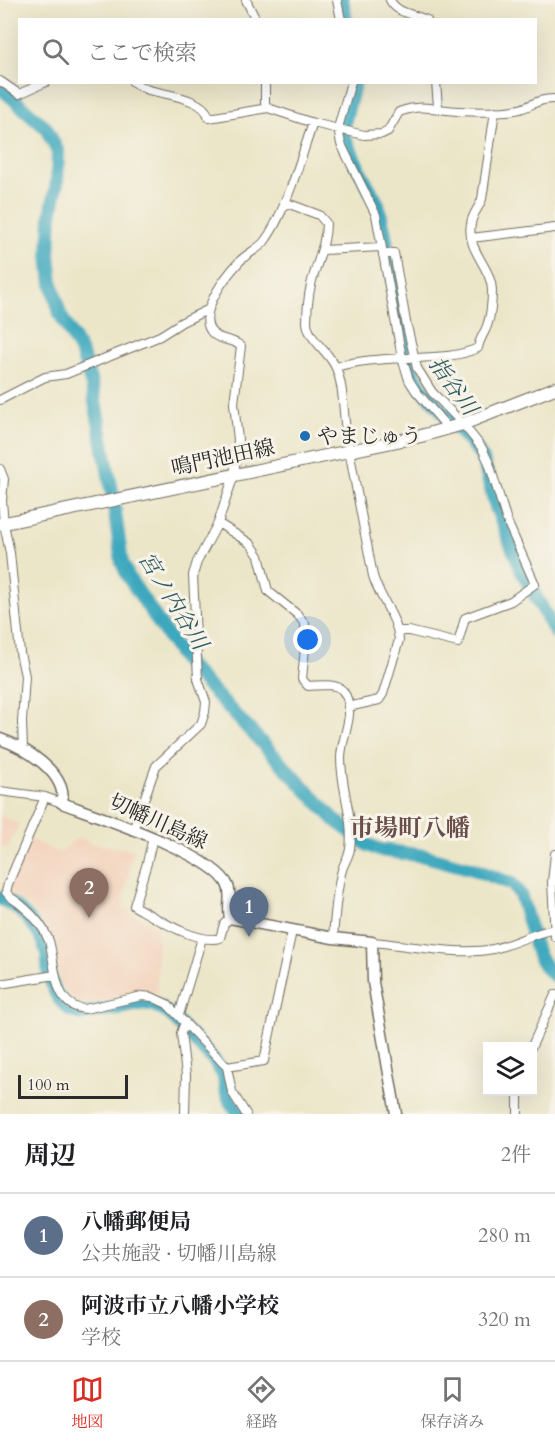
<!DOCTYPE html>
<html lang="ja">
<head>
<meta charset="utf-8">
<style>
	body { margin:0; font-family:Cardo,"Noto Serif JP",serif; background:#f6f6f6; color:#202124 }
	.controls { position:absolute; right:18px; bottom:18px; display:grid; overflow:hidden; border-radius:0px; box-shadow:0 6px 24px #0002 }
	.controls button { width:54px; height:54px; display:grid; place-items:center; padding:0; border:0; border-bottom:2px solid #e0e0e0; background:#fff; color:#202124; font:30px sans-serif }
	.scale { position:absolute; left:18px; bottom:15px; width:110px; box-sizing:border-box; padding-left:6px; border:3px solid #2b2b2b; border-top:0; font-size:16px; line-height:21px; white-space:nowrap; color:#2b2b2b; -webkit-text-stroke:4px #f7f3e8; paint-order:stroke }
	.you { position:absolute; left:308px; top:640px; width:21px; height:21px; margin:-15px; border:4px solid #fff; border-radius:50%; background:#1a73e8; box-shadow:0 0 0 9px #1a73e833 }
	.badge { display:grid; place-items:center; width:39px; height:39px; border-radius:50%; background:#d93025; color:#fff; font-size:20px; font-weight:700 }
	.pin { position:absolute; translate:-50% -50px; filter:drop-shadow(0 2px 3px #0008) }
	.pin::after { content:''; position:absolute; top:32px; width:21px; height:18px; background:inherit; clip-path:polygon(0 0,100% 0,50% 100%) }
	.list { margin:0; padding:0; list-style:none }
	h2 { display:flex; justify-content:space-between; align-items:center; height:78px; margin:0; padding:0 24px; font-size:26px }
	h2 small { font-size:20px; font-weight:400; color:#757577 }
	.list li { display:grid; grid-template-columns:39px 1fr auto; gap:18px; align-items:center; box-sizing:border-box; height:84px; padding:0 24px; border-top:2px solid #e0e0e0 }
	.list b { display:block; font-size:22px; white-space:nowrap }
	.list p { margin:0; font-size:20px; white-space:nowrap; color:#757577 }
	.list em { font-size:20px; font-style:normal; color:#757577 }
	.icon { flex:none; width:33px; height:33px; fill:none; stroke:currentColor; stroke-width:2; stroke-linecap:round; stroke-linejoin:round }
	.map { position:relative; flex:none; width:555px; height:1114px; overflow:hidden }
	.search { position:absolute; background:#fff; box-shadow:0 6px 24px #0002; left:18px; right:18px; top:18px; height:66px; display:flex; align-items:center; gap:15px; box-sizing:border-box; padding:0 21px; border-radius:0px; color:#757577; font-size:22px }
	.sheet { height:246px; background:#fff }
	nav { display:flex; justify-content:space-around; align-items:center; box-sizing:border-box; height:84px; border-top:2px solid #e0e0e0; background:#fff; font-size:16px; color:#757577 }
	nav a { display:grid; justify-items:center; gap:3px }
	nav .on { color:#d93025 }
	.map>svg:first-child { display:block }
	.built { fill:#f3d4be }
	.lines { fill:none; stroke-linecap:round; stroke-linejoin:round }
	.river { stroke:#3da8bd; stroke-width:14 }
	.street-casing { stroke:#6f6c62; stroke-width:10 }
	.secondary-casing { stroke:#6f6c62; stroke-width:13 }
	.primary-casing { stroke:#6f6c62; stroke-width:14 }
	.street { stroke:#fff; stroke-width:8 }
	.secondary { stroke:#fff; stroke-width:10 }
	.primary { stroke:#fff; stroke-width:12 }
	.poi-dot { fill:#1f6fb2; stroke:#f7f3e8; stroke-width:2 }
	.labels { text-anchor:middle; dominant-baseline:central; stroke-width:6; stroke-linejoin:round; paint-order:stroke }
	.poi-label { font-size:21px; fill:#2b2b2b; stroke:#f7f3e8; text-anchor:start }
	.street-label { font-size:21px; fill:#2b2b2b; stroke:#f7f3e8 }
	.water-label { font-size:22px; font-style:italic; fill:#325d65; stroke:#f7f3e8 }
	.quarter-label { font-size:24px; font-weight:bold; fill:#694e4a; stroke:#f7f3e8 }
</style>
</head>
<body>
<div class="map">
<svg width="555" height="1114" viewBox="0 0 555 1114">
	<rect width="100%" height="100%" fill="#f7f3e8"/>
	<filter id="ink" filterUnits="userSpaceOnUse"><feTurbulence type="fractalNoise" baseFrequency=".0167" numOctaves="2"/><feDisplacementMap in="SourceGraphic" scale="12" xChannelSelector="R" yChannelSelector="G"/><feConvolveMatrix kernelMatrix="1 2 1 2 8 2 1 2 1" color-interpolation-filters="sRGB"/></filter>
	<filter id="wash" filterUnits="userSpaceOnUse"><feTurbulence type="fractalNoise" baseFrequency=".008" numOctaves="4" result="noise"/><feDisplacementMap in="SourceGraphic" scale="24" xChannelSelector="R" yChannelSelector="G"/><feGaussianBlur stdDeviation="1.35" result="paint"/><feColorMatrix in="noise" values="0 0 0 0 0 0 0 0 0 0 0 0 0 0 0 0 0 1.4 0 .05"/><feComposite in="paint" operator="in"/></filter>
	<g filter="url(#wash)">
		<rect width="100%" height="100%" fill="#ece6c9"/>
		<path class="built" d="M 0,816 L 19,824 L 8,848 L 0,845 Z
			M 79,837 L 91,843 L 133,850 L 122,908 L 158,928 L 157,994 L 142,993 L 92,1003 L 79,1004 L 67,995 L 60,982 L 57,953 L 49,930 L 29,906 L 12,895 L 9,888 L 30,839 L 59,853 Z"/>
		<g class="lines">
			<path class="river" d="M 342,0 L 346,20
				M 355,82 L 344,123 L 344,136 L 359,169 L 378,204 L 384,230 L 405,345 L 413,373 L 421,387 L 476,449 L 483,460 L 496,507 L 522,571 L 555,632
				M 0,87 L 46,128 L 58,152 L 57,182 L 51,216 L 49,255 L 52,284 L 60,314 L 82,354 L 92,386 L 112,491 L 122,563 L 129,578 L 185,662 L 336,821 L 368,845 L 380,850 L 425,856 L 473,869 L 512,884 L 520,894 L 538,955 L 547,969 L 555,976
				M 0,898 C 21,907 38,927 46,949 C 49,956 47,965 49,972 C 52,990 62,1010 81,1014 L 144,1003 L 155,1005 L 170,1014 L 216,1063 L 224,1076 L 226,1091 L 231,1103 L 240,1114"/>
		</g>
	</g>
	<g filter="url(#ink)">
		<g class="lines">
			<g class="street-casing">
				<path id="street" d="M 246,0 L 256,20
					M 337,0 L 341,20
					M 390,0 C 397,14 414,14 427,20
					M 0,81 L 19,94 L 46,82
					M 133,82 C 137,85 142,87 146,89 C 163,95 205,97 209,118 L 268,108 L 313,123 L 364,135 L 382,134 L 388,131 L 399,112 C 424,103 434,110 458,111 C 477,112 501,113 520,109 C 534,105 536,99 555,99
					M 265,82 L 265,103 L 268,108
					M 351,82 L 338,128 L 341,144 L 376,215 L 402,358 L 409,380 L 416,391 L 448,428
					M 436,82 L 438,107
					M 284,202 L 319,215 L 326,223 C 326,239 321,252 316,268 C 310,284 307,305 307,322 C 308,340 329,351 336,368 C 344,387 343,411 346,431 C 354,480 364,528 373,576 C 380,599 397,617 399,640 L 383,694 L 379,700 L 348,707
					M 471,238 L 555,228
					M 323,250 L 381,247
					M 383,255 L 394,253 L 406,322 L 417,368 L 432,392 L 463,424 L 482,448 L 489,463 L 507,521 L 535,584 L 511,601 L 465,618 L 458,643 L 409,631 L 399,631
					M 336,367 C 358,360 386,359 410,358 C 434,357 455,358 478,348 C 479,340 484,334 487,326 C 491,315 492,301 492,290 C 491,266 466,250 471,224 C 472,214 479,208 482,199 L 495,111
					M 0,400 L 45,377 L 66,374 L 160,336 L 182,322 L 207,310
					M 0,469 L 4,479 L 2,501 L 4,524 L 10,553 L 20,653 L 25,676 L 22,722 L 23,749
					M 218,523 L 251,544 L 259,556 L 268,591 L 298,615 L 305,624 L 306,637 L 302,679 L 308,686 C 318,686 336,682 343,691 C 358,712 341,736 341,758 C 341,789 354,817 350,849 C 349,856 344,863 342,870 C 336,892 335,915 333,938
					M 0,791 L 45,797 L 62,803
					M 45,797 L 8,884 L 6,892 C 10,898 15,900 20,904 C 31,913 44,927 49,941 C 56,963 52,1007 85,1009 L 142,996 L 152,997 L 167,1004 L 227,1067 L 232,1092 L 246,1114
					M 133,830 L 156,766 L 201,724 L 205,712 L 206,702 L 198,679 L 193,575 L 197,562 L 218,523 L 234,475 L 238,440 L 234,403 L 241,346 C 230,337 213,342 208,325 C 203,306 226,276 239,262 C 246,254 257,250 264,242 C 285,215 301,157 313,123
					M 153,837 L 147,863 L 134,906 C 154,917 198,945 220,938 L 224,924 L 230,918
					M 555,854 L 552,882 L 555,937
					M 372,942 C 408,945 459,956 493,949 C 514,944 533,933 555,929
					M 0,984 L 55,975
					M 179,1015 L 202,938
					M 185,1022 L 181,1033 L 186,1075 L 185,1114
					M 532,1046 L 555,995
					M 227,1067 L 264,1061 L 292,931
					M 518,1114 L 518,1092"/>
			</g>
			<g class="secondary-casing">
				<path id="secondary" d="M 0,739 C 24,747 68,773 62,803 C 94,815 217,855 228,886 C 232,896 227,907 230,918 L 333,938 L 372,942 L 373,982 L 396,1114"/>
			</g>
			<g class="primary-casing">
				<path id="primary" d="M 0,524 L 421,436 L 463,424 L 555,388"/>
			</g>
			<use href="#street" class="street"/>
			<use href="#secondary" class="secondary"/>
			<use href="#primary" class="primary"/>
		</g>
	</g>
	<circle class="poi-dot" cx="305" cy="436" r="6"/>
	<g class="labels">
		<g class="poi-label">
			<text x="317" y="436">やまじゅう</text>
		</g>
		<g class="street-label">
			<text transform="translate(223 458) rotate(-12)">鳴門池田線</text>
			<text transform="translate(158 822) rotate(24)">切幡川島線</text>
		</g>
		<g class="water-label">
			<text transform="translate(453 386) rotate(54)">指谷川</text>
			<text transform="translate(173 601) rotate(58)">宮ノ内谷川</text>
		</g>
		<g class="quarter-label">
			<text x="410" y="828">市場町八幡</text>
		</g>
	</g>
</svg>
<div class="controls">
<button><svg class="icon" aria-label="layers" viewBox="0 0 24 24"><path d="M12 4l9 5-9 5-9-5zM3 14l9 5 9-5"/></svg></button>
</div>
<div class="scale">100 m</div>
<div class="you"></div>
<div class="pin badge" style="left:249px;top:937px;background:#5c6f8a">1</div>
<div class="pin badge" style="left:89px;top:918px;background:#8d6e63">2</div>
<div class="search"><svg class="icon" aria-label="search" viewBox="0 0 24 24"><circle cx="10" cy="10" r="6"/><path d="M15 15l6 6"/></svg>ここで検索</div>
</div>
<section class="sheet">
<h2>周辺<small>2件</small></h2>
<ul class="list">
<li><span class="badge" style="background:#5c6f8a">1</span><div><b>八幡郵便局</b><p>公共施設 · 切幡川島線</p></div><em>280 m</em></li>
<li><span class="badge" style="background:#8d6e63">2</span><div><b>阿波市立八幡小学校</b><p>学校</p></div><em>320 m</em></li>
</ul>
</section>
<nav>
<a class="on"><svg class="icon" aria-label="map" viewBox="0 0 24 24"><path d="M3 6l6-2 6 2 6-2v14l-6 2-6-2-6 2zM9 4v14M15 6v14"/></svg>地図</a>
<a><svg class="icon" aria-label="directions" viewBox="0 0 24 24"><path d="M12 3l9 9-9 9-9-9zM9 14v-3h6M13 9l2 2-2 2"/></svg>経路</a>
<a><svg class="icon" aria-label="saved" viewBox="0 0 24 24"><path d="M7 4h10v16l-5-4-5 4z"/></svg>保存済み</a>
</nav>
</body>
</html>
